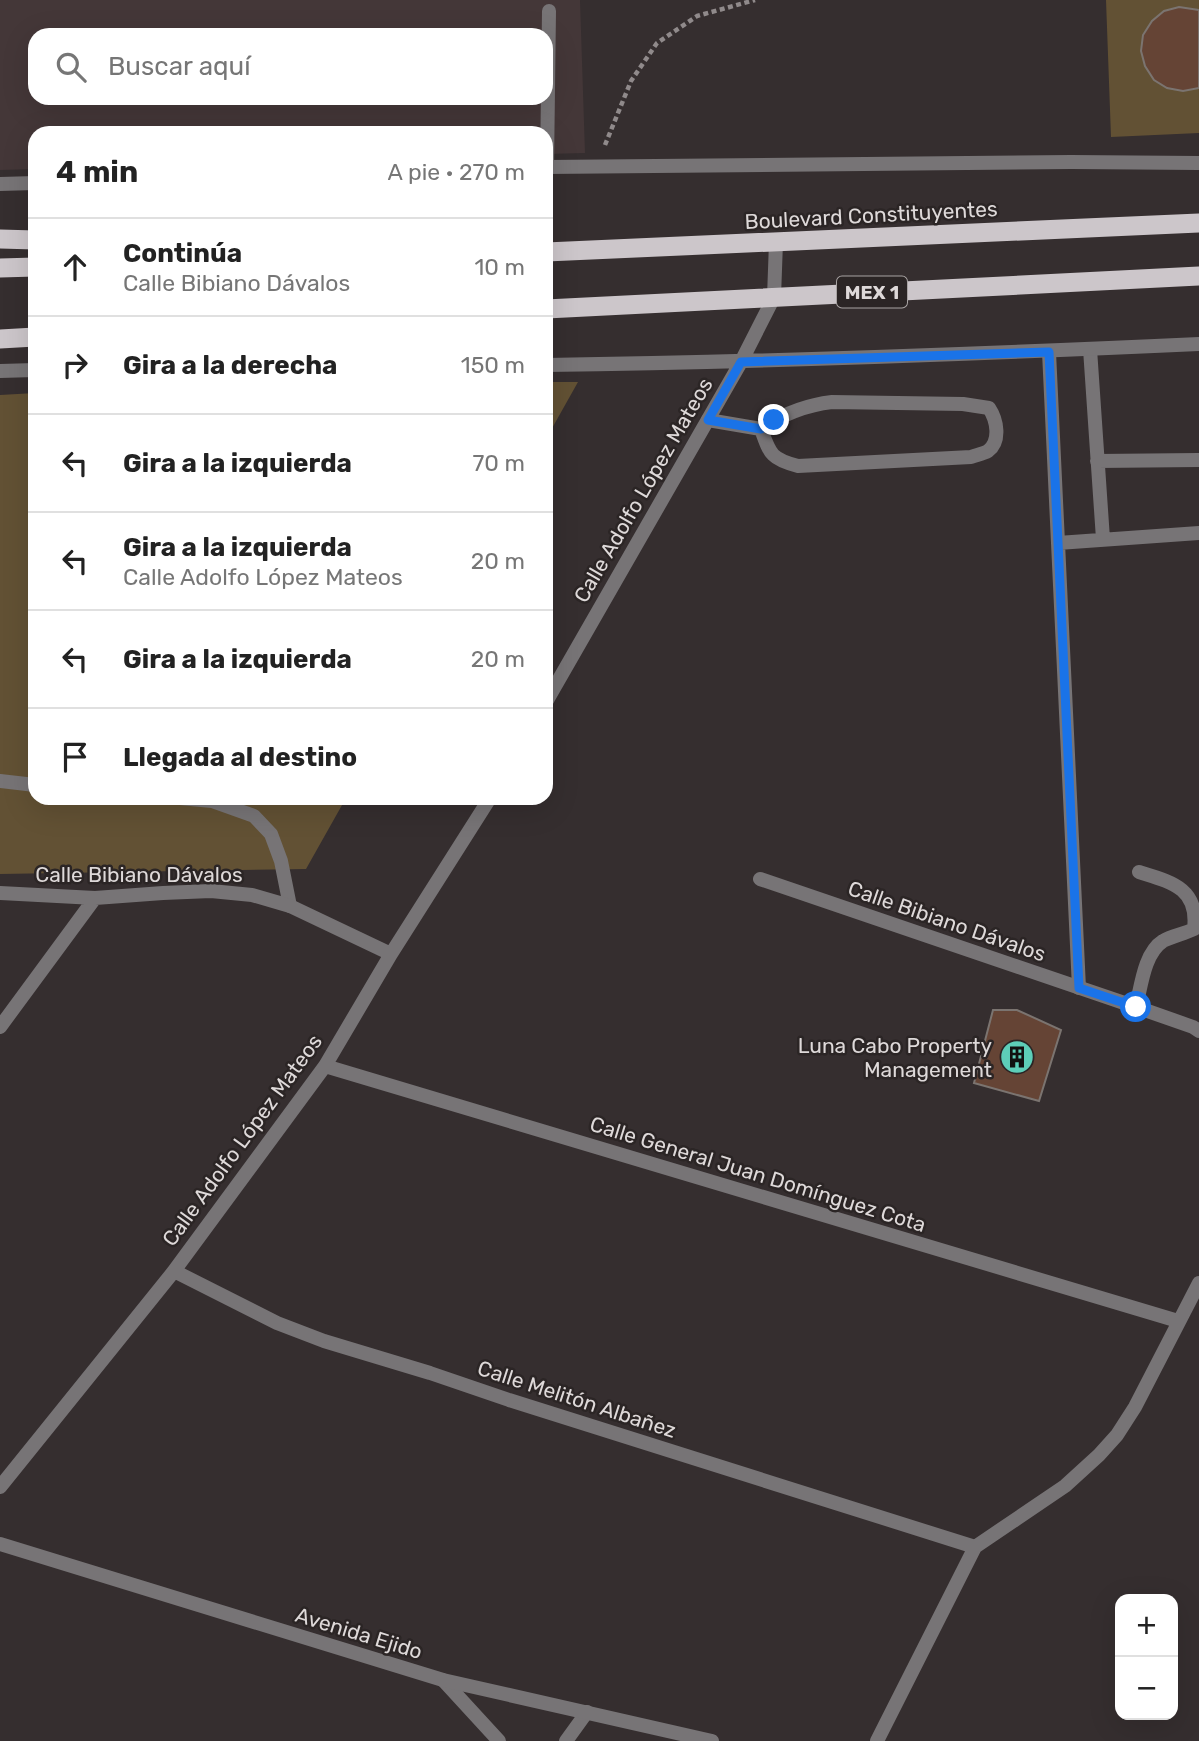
<!DOCTYPE html>
<html lang="es">
<head>
<meta charset="utf-8">
<style>
	body { margin:0; font-family:Rubik,sans-serif; background:#f6f6f6; color:#222 }
	.controls { position:absolute; right:21px; bottom:21px; display:grid; overflow:hidden; border-radius:14px; box-shadow:0 7px 28px #0002 }
	.controls button { width:63px; height:63px; display:grid; place-items:center; padding:0; border:0; border-bottom:2px solid #e0e0e0; background:#fff; color:#222; font:35px sans-serif }
	.stop { position:absolute; width:21px; height:21px; margin:-16px; border:5px solid #1a73e8; border-radius:50%; background:#fff }
	.stop.end { background:#1a73e8; border-color:#fff; box-shadow:0 2px 7px #0008 }
	.list { margin:0; padding:0; list-style:none }
	h2 { display:flex; justify-content:space-between; align-items:center; height:91px; margin:0; padding:0 28px; font-size:30px }
	h2 small { font-size:23px; font-weight:400; color:#767676 }
	.list li { display:grid; grid-template-columns:46px 1fr auto; gap:21px; align-items:center; box-sizing:border-box; height:98px; padding:0 28px; border-top:2px solid #e0e0e0 }
	.list b { display:block; font-size:26px; white-space:nowrap }
	.list p { margin:0; font-size:23px; white-space:nowrap; color:#767676 }
	.list em { font-size:23px; font-style:normal; color:#767676 }
	.icon { flex:none; width:38px; height:38px; fill:none; stroke:currentColor; stroke-width:2; stroke-linecap:round; stroke-linejoin:round }
	.map { position:relative; flex:none; width:1199px; height:1741px; overflow:hidden }
	.search { position:absolute; background:#fff; box-shadow:0 7px 28px #0002; left:28px; top:28px; width:525px; height:77px; display:flex; align-items:center; gap:18px; box-sizing:border-box; padding:0 24px; border-radius:21px; color:#767676; font-size:26px }
	.panel { position:absolute; background:#fff; box-shadow:0 7px 28px #0002; left:28px; top:126px; width:525px; height:679px; border-radius:21px }
	.map>svg:first-child { display:block }
	.built { fill:#443738; fill-rule:evenodd }
	.green { fill:#625134 }
	.building { fill:#654435; stroke:#7b7470; stroke-width:2 }
	.lines { fill:none; stroke-linecap:round; stroke-linejoin:round }
	.path { stroke:#908a8b; stroke-width:4.5; stroke-dasharray:5 3.5; stroke-linecap:butt }
	.service { stroke:#777476; stroke-width:14 }
	.minor { stroke:#777476; stroke-width:14 }
	.tertiary { stroke:#777476; stroke-width:14 }
	.trunk { stroke:#ccc6ca; stroke-width:19 }
	.route { stroke:#1a73e8; stroke-width:9 }
	.labels { text-anchor:middle; dominant-baseline:central; stroke-width:5; stroke-linejoin:round; paint-order:stroke }
	.shield { fill:#2b2525; stroke:#a8a3a3; stroke-width:2 }
	.shield-label { font-size:19px; font-weight:bold; fill:#ded9d9 }
	.street-label { font-size:21px; fill:#ded9d9; stroke:#2b2525 }
	.poi-label { font-size:21px; fill:#ded9d9; stroke:#2b2525; text-anchor:end }
</style>
</head>
<body>
<div class="map">
<svg width="1199" height="1741" viewBox="0 0 1199 1741">
	<rect width="100%" height="100%" fill="#352e2f"/>
	<path class="built" d="M 0,0 L 580,0 L 585,153 L 546,154 L 546,133 L 35,133 L 35,169 L 0,170 ZM 35,35 L 546,35 L 546,98 L 35,98 Z"/>
	<path class="green" d="M 1106,0 L 1199,0 L 1199,133 L 1111,137 Z
		M 546,382 L 578,382 L 546,439 Z
		M 35,393 L 35,798 L 346,798 L 306,869 L 0,874 L 0,395 Z"/>
	<path class="building" d="M 1179,7 L 1199,10 L 1199,88 L 1183,91 L 1167,88 L 1154,80 L 1145,66 L 1141,51 L 1143,35 L 1152,21 L 1164,11 Z
		M 993,1010 L 1017,1010 L 1061,1030 L 1039,1101 L 974,1083 Z"/>
	<g class="lines">
		<path class="path" d="M 605,145 L 631,81 L 657,43 L 697,16 L 755,0"/>
		<path class="service" d="M 547,167 L 549,11
			M 1090,349 L 1103,539
			M 1049,352 L 1079,988
			M 708,420 L 761,429 C 783,414 806,405 832,402 L 963,404 L 989,408 C 997,420 1001,441 988,451 C 983,454 976,455 971,457 L 798,466 C 771,459 770,454 761,429
			M 1097,461 L 1199,460
			M 1058,543 L 1199,533
			M 0,781 L 35,785
			M 180,798 L 212,801 L 254,816 L 271,834 L 281,861 L 290,906
			M 1136,1007 C 1141,987 1144,953 1163,941 C 1172,936 1184,934 1194,929 C 1199,888 1171,882 1139,872"/>
		<path class="minor" d="M 546,167 L 1071,162 L 1199,163
			M 0,184 L 35,183
			M 546,365 C 764,362 981,354 1199,344
			M 0,371 L 35,370
			M 546,702 L 741,362 L 774,297 L 776,242
			M 760,879 L 1136,1007 L 1193,1027 L 1199,1031
			M 0,893 L 95,898 L 163,893 L 211,891 L 252,895 L 290,906 L 391,954
			M 0,1027 L 95,898
			M 325,1066 L 1178,1321
			M 174,1271 L 277,1323 L 324,1341 L 430,1373 L 509,1400 L 975,1547
			M 0,1487 L 174,1271 L 325,1066 L 391,954 L 490,798
			M 443,1680 L 499,1741
			M 566,1741 L 587,1712
			M 877,1741 L 975,1547 L 1065,1486 L 1099,1455 L 1117,1435 L 1135,1407 L 1199,1283"/>
		<path class="tertiary" d="M 0,1544 L 443,1680 L 712,1741"/>
		<path class="trunk" d="M 0,239 L 35,240
			M 546,252 L 1199,223
			M 0,268 L 35,267
			M 546,309 L 1199,276
			M 0,339 L 35,337"/>
	</g>
	<g class="lines">
		<path class="route" d="M 774,420 L 761,429 L 708,420 L 741,362 L 1049,352 L 1079,988 L 1136,1007"/>
	</g>
	<defs>
		<g id="building-disc" transform="scale(1.75)"><circle r="9.5" fill="#5dceb8" stroke="#2b2525"/><path d="M-4-6H4V6H1V3H-1V6H-4ZM-2.5-4.3h1.7v1.8h-1.7ZM.8-4.3h1.7v1.8H.8ZM-2.5-1h1.7V.8h-1.7ZM.8-1h1.7V.8H.8Z" fill="#111"/></g>
	</defs>
	<g fill-rule="evenodd">
		<use href="#building-disc" x="1017" y="1057"/>
	</g>
	<g class="labels">
		<rect class="shield" x="837" y="276.5" width="70" height="31" rx="5"/>
		<g class="shield-label">
			<text x="872" y="292">MEX 1</text>
		</g>
		<g class="street-label">
			<text transform="translate(871 215) rotate(-3)">Boulevard Constituyentes</text>
			<text transform="translate(643 490) rotate(-60)">Calle Adolfo López Mateos</text>
			<text x="139" y="874">Calle Bibiano Dávalos</text>
			<text transform="translate(947 921) rotate(19)">Calle Bibiano Dávalos</text>
			<text transform="translate(242 1140) rotate(-54)">Calle Adolfo López Mateos</text>
			<text transform="translate(758 1174) rotate(17)">Calle General Juan Domínguez Cota</text>
			<text transform="translate(577 1399) rotate(18)">Calle Melitón Albañez</text>
			<text transform="translate(359 1633) rotate(17)">Avenida Ejido</text>
		</g>
		<g class="poi-label">
			<text x="992" y="1045">Luna Cabo Property<tspan x="992" dy="24">Management</tspan></text>
		</g>
	</g>
</svg>
<div class="controls">
<button>+</button>
<button>−</button>
</div>
<div class="stop" style="left:1136px;top:1007px"></div>
<div class="stop end" style="left:774px;top:420px"></div>
<div class="search"><svg class="icon" aria-label="search" viewBox="0 0 24 24"><circle cx="10" cy="10" r="6"/><path d="M15 15l6 6"/></svg>Buscar aquí</div>
<section class="panel">
<h2>4 min<small>A pie · 270 m</small></h2>
<ul class="list">
<li><svg class="icon" aria-label="ahead" viewBox="0 0 24 24"><path d="M12 20V5M6 11l6-6 6 6"/></svg><div><b>Continúa</b><p>Calle Bibiano Dávalos</p></div><em>10 m</em></li>
<li><svg class="icon" aria-label="right" viewBox="0 0 24 24"><path d="M7 20v-9h11M14 6l5 5-5 5"/></svg><div><b>Gira a la derecha</b></div><em>150 m</em></li>
<li><svg class="icon" aria-label="left" viewBox="0 0 24 24"><path d="M17 20v-9H6M10 6l-5 5 5 5"/></svg><div><b>Gira a la izquierda</b></div><em>70 m</em></li>
<li><svg class="icon" aria-label="left" viewBox="0 0 24 24"><path d="M17 20v-9H6M10 6l-5 5 5 5"/></svg><div><b>Gira a la izquierda</b><p>Calle Adolfo López Mateos</p></div><em>20 m</em></li>
<li><svg class="icon" aria-label="left" viewBox="0 0 24 24"><path d="M17 20v-9H6M10 6l-5 5 5 5"/></svg><div><b>Gira a la izquierda</b></div><em>20 m</em></li>
<li><svg class="icon" aria-label="arrive" viewBox="0 0 24 24"><path d="M6 21V4h12l-3 4 3 4H6"/></svg><div><b>Llegada al destino</b></div></li>
</ul>
</section>
</div>
</body>
</html>
